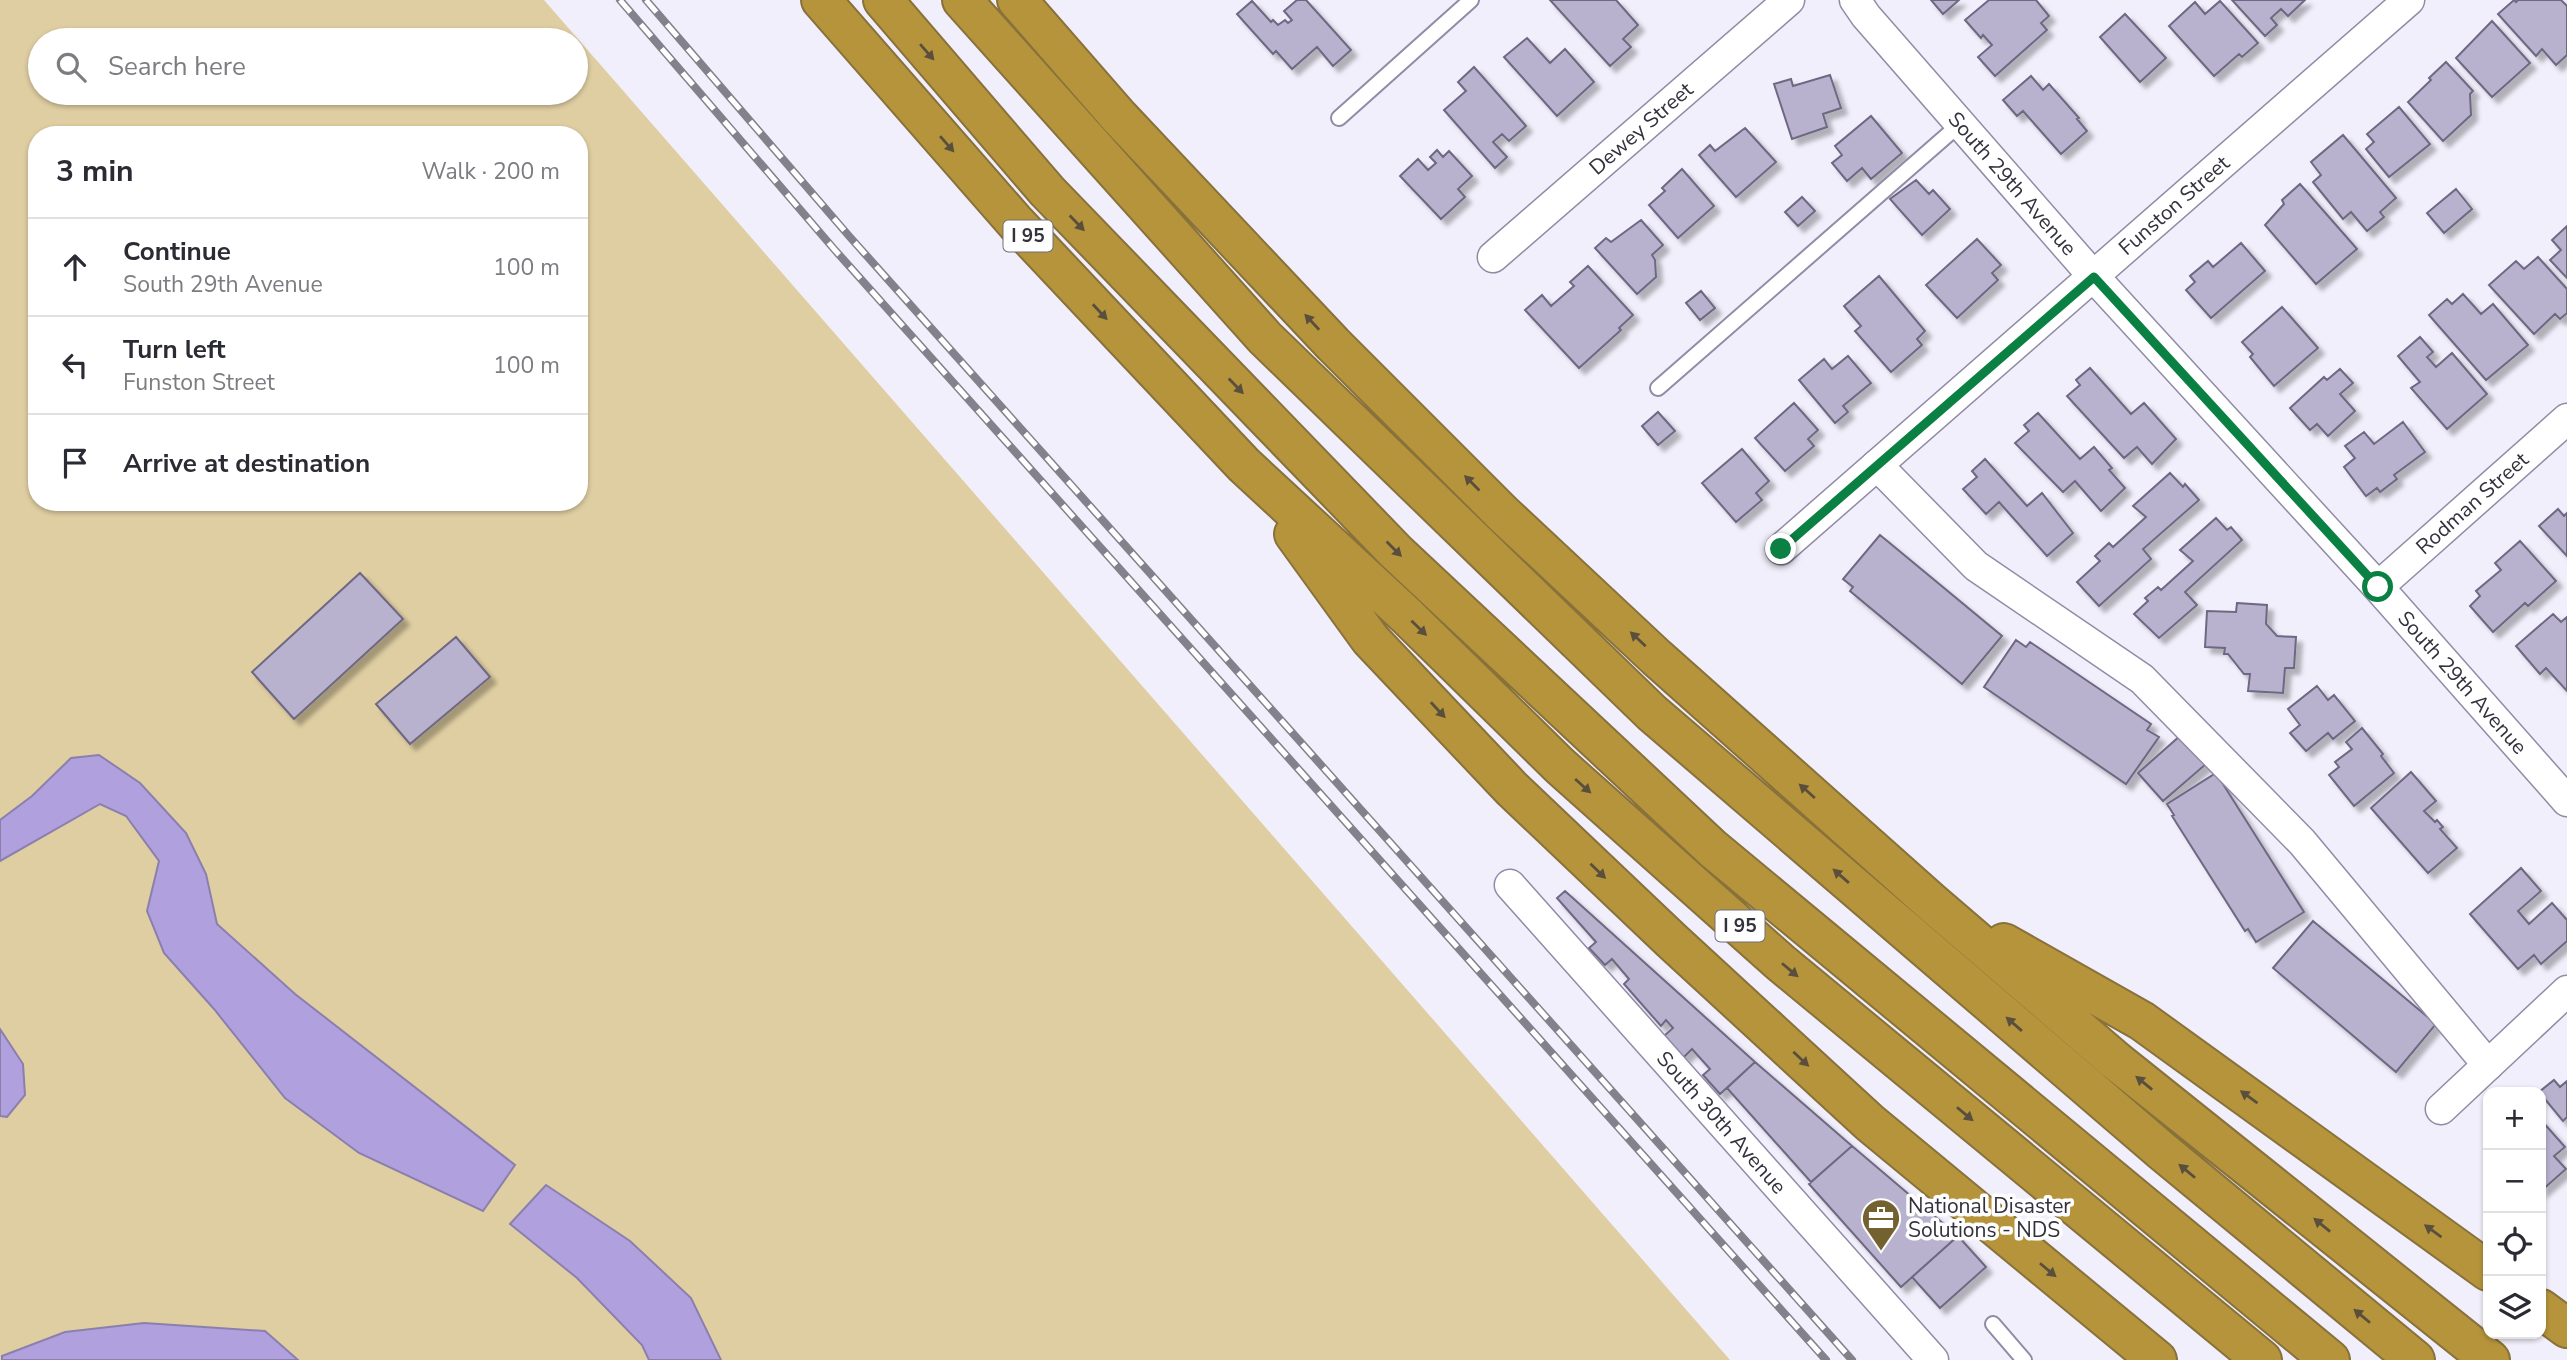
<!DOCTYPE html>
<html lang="en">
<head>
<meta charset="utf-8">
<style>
	body { margin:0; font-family:"Nunito Sans",sans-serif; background:#f2f2f3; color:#2b2b33 }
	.controls { position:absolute; right:21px; bottom:21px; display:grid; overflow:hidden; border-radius:14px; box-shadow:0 2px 5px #0004 }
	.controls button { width:63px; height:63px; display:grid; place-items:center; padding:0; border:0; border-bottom:2px solid #e1e1e2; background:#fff; color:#2b2b33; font:35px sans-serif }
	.stop { position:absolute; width:21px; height:21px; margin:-16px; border:5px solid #0b8043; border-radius:50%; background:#fff }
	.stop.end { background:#0b8043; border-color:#fff; box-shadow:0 2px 7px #0008 }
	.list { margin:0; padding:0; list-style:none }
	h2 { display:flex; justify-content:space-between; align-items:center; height:91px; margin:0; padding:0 28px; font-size:30px }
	h2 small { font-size:23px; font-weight:400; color:#7c7c81 }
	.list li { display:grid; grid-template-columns:46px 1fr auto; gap:21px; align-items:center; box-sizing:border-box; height:98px; padding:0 28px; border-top:2px solid #e1e1e2 }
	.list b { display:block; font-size:26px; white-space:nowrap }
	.list p { margin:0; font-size:23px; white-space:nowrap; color:#7c7c81 }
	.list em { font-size:23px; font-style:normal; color:#7c7c81 }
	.icon { flex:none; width:38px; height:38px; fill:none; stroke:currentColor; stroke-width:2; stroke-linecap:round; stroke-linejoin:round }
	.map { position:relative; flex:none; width:2567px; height:1360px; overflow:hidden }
	.search { position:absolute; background:#fff; box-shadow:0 2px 5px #0004; left:28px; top:28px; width:560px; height:77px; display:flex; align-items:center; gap:18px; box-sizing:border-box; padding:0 24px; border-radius:38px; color:#7c7c81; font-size:26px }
	.panel { position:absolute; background:#fff; box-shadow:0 2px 5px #0004; left:28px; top:126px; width:560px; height:385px; border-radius:28px }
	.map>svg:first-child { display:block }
	.green { fill:#dfcea2; fill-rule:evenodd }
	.water { fill:#b0a1de; stroke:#8a7fad; stroke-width:2 }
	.building { fill:#b8b2cf; stroke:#6e6882; stroke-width:2; filter:url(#shadow) }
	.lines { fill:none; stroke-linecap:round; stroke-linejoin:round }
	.lane-casing { stroke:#918ba6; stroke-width:18 }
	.street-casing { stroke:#918ba6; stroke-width:33 }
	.highway-casing { stroke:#88713b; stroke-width:42 }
	.lane { stroke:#fff; stroke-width:14 }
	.street { stroke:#fff; stroke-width:30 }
	.highway { stroke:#b5943b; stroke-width:38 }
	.rail-casing { stroke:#83818c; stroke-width:8 }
	.rail { stroke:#fefefe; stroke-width:5; stroke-dasharray:16; stroke-linecap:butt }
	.oneway { fill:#5a4f3c }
	.route { stroke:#0b8043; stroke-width:9 }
	.labels { text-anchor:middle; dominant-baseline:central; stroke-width:7; stroke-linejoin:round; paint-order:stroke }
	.shield { fill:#fefefe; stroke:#706e76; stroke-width:2 }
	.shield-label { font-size:19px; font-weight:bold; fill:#33313c }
	.street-label { font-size:21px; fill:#33313c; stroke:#fefefe }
	.poi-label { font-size:21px; fill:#33313c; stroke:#fefefe; text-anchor:start }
</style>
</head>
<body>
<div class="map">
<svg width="2567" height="1360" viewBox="0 0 2567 1360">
	<defs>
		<filter id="shadow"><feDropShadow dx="6" dy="6" stdDeviation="2" flood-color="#0004"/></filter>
	</defs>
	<rect width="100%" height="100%" fill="#f1effb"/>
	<path class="green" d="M 0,0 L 544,0 L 1730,1360 L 0,1360 ZM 40,40 L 576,40 L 576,93 L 40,93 ZM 37,135 L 579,135 L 579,502 L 37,502 Z"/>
	<path class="water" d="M 99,755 L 140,783 L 186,833 L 206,874 L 217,924 L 295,994 L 515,1165 L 483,1211 L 359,1153 L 285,1098 L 214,1009 L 164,953 L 147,911 L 159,861 L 126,816 L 100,804 L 0,861 L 0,820 L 32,796 L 71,758 Z
		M 0,1029 L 23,1064 L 25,1095 L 7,1117 L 0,1116 Z
		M 546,1185 L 630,1241 L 691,1298 L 721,1360 L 649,1360 L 642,1345 L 577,1278 L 510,1224 Z
		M 144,1323 L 265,1331 L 298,1360 L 2,1360 L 2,1356 L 65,1332 Z"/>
	<path class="building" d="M 1297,0 L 1306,0 L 1351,50 L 1333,66 L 1317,47 L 1292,69 L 1276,51 L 1273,54 L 1237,14 L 1252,1 L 1271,22 L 1273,20 L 1278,25 L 1285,20 L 1288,23 L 1292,20 L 1284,11 Z
		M 1550,0 L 1616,0 L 1638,25 L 1623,39 L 1631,47 L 1610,66 Z
		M 1931,0 L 1959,0 L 1943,14 Z
		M 1989,0 L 2036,0 L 2049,16 L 2041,23 L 2047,30 L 1995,76 L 1978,57 L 1992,45 L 1983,35 L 1981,38 L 1965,20 Z
		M 2232,0 L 2305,0 L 2288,16 L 2281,9 L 2271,18 L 2277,25 L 2265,36 Z
		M 2514,0 L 2516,2 L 2518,0 L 2561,0 L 2567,6 L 2567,55 L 2556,65 L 2542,49 L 2536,56 L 2498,14 Z
		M 2220,1 L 2258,43 L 2242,57 L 2239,54 L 2214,76 L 2169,26 L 2195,2 L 2205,14 Z
		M 2125,14 L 2166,58 L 2140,82 L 2100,37 Z
		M 2492,21 L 2530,63 L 2492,97 L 2456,58 Z
		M 1527,38 L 1550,63 L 1565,49 L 1594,82 L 1557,116 L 1504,57 Z
		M 2446,62 L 2473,91 L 2470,94 L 2471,115 L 2443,141 L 2408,102 L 2431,80 L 2429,78 Z
		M 1474,67 L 1526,126 L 1509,141 L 1502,134 L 1493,142 L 1507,157 L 1495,168 L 1444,110 L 1466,91 L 1458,82 Z
		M 1830,75 L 1841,108 L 1823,114 L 1827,127 L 1792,139 L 1774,84 L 1791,79 L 1793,86 Z
		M 2031,76 L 2043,90 L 2049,84 L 2079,118 L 2077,119 L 2087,131 L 2061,154 L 2023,111 L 2017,116 L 2003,100 Z
		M 2399,107 L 2430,144 L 2389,177 L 2366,149 L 2374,142 L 2367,134 Z
		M 1871,116 L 1902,153 L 1871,179 L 1862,168 L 1847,181 L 1832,163 L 1842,155 L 1835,146 Z
		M 1745,128 L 1776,162 L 1736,197 L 1699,155 L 1710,145 L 1715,151 Z
		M 2343,135 L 2396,198 L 2380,212 L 2384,217 L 2367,231 L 2351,212 L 2343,219 L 2313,182 L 2321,175 L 2311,162 Z
		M 1437,150 L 1443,157 L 1449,151 L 1472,176 L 1458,189 L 1465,197 L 1441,219 L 1400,176 L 1418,159 L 1428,170 L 1436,163 L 1430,157 Z
		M 1682,169 L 1714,206 L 1678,238 L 1649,205 L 1665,191 L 1662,188 Z
		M 1916,180 L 1929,194 L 1933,190 L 1950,209 L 1922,235 L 1890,199 Z
		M 2300,184 L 2357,249 L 2316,284 L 2265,225 L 2284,204 L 2282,200 Z
		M 2456,189 L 2472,209 L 2444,233 L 2427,213 Z
		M 1802,197 L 1815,211 L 1798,226 L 1785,212 Z
		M 1641,220 L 1663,245 L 1652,255 L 1655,260 L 1656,277 L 1637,294 L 1595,248 L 1606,238 L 1611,242 Z
		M 2567,226 L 2567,278 L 2550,260 L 2561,250 L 2552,240 Z
		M 1977,239 L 2001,265 L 1992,273 L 1998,280 L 1957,318 L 1926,285 Z
		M 2241,243 L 2265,271 L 2211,318 L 2186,290 L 2195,282 L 2190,276 L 2208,261 L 2213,267 Z
		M 2538,257 L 2567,289 L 2567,313 L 2560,319 L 2555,314 L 2534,334 L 2489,285 L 2516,261 L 2524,269 Z
		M 1588,266 L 1633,315 L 1619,328 L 1621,330 L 1579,368 L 1525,310 L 1542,295 L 1551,306 L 1574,286 L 1570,282 Z
		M 1879,276 L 1925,331 L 1917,339 L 1922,345 L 1891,372 L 1855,331 L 1861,326 L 1844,306 Z
		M 1701,291 L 1715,308 L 1700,320 L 1686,303 Z
		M 2463,294 L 2481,314 L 2493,304 L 2528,345 L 2486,380 L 2429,315 L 2447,299 L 2452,304 Z
		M 2282,307 L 2318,348 L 2274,386 L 2250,357 L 2253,354 L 2242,342 Z
		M 2420,337 L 2433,352 L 2427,357 L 2436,367 L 2452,353 L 2487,394 L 2447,429 L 2411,388 L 2420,382 L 2398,356 Z
		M 1848,356 L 1871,383 L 1843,406 L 1848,412 L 1835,423 L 1799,380 L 1824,359 L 1832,369 Z
		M 2090,368 L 2131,414 L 2144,403 L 2176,439 L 2152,464 L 2137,447 L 2124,458 L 2067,396 L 2080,385 L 2076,380 Z
		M 2340,369 L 2353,383 L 2340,394 L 2355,411 L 2328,436 L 2317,424 L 2310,430 L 2290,408 L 2324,377 L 2327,380 Z
		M 1794,403 L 1818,430 L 1808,439 L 1814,446 L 1785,471 L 1755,438 Z
		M 1658,412 L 1675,431 L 1658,445 L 1642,426 Z
		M 2038,413 L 2080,459 L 2094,447 L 2112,468 L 2109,470 L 2125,488 L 2101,511 L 2075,481 L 2063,492 L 2015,443 L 2029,431 L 2024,425 Z
		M 2403,422 L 2425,452 L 2394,475 L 2397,479 L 2380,492 L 2377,488 L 2366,496 L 2344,467 L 2355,458 L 2345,446 L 2364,432 L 2374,444 Z
		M 1742,449 L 1769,481 L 1756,493 L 1762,500 L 1736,522 L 1702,483 Z
		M 1985,459 L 2027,506 L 2042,493 L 2073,533 L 2047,556 L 1999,502 L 1986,514 L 1963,489 L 1977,477 L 1972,471 Z
		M 2170,473 L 2183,487 L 2185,484 L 2199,500 L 2143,549 L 2151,559 L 2099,606 L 2077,582 L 2100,561 L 2095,556 L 2109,543 L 2113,547 L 2146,517 L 2133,506 Z
		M 2558,509 L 2564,516 L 2567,513 L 2567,556 L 2539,526 Z
		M 2216,518 L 2227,530 L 2231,527 L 2242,540 L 2185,592 L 2197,605 L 2159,638 L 2134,614 L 2148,601 L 2145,598 L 2158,587 L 2161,590 L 2193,561 L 2180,550 Z
		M 1880,535 L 2002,636 L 1962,684 L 1850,591 L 1853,587 L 1843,579 Z
		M 2520,541 L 2556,581 L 2528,606 L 2525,603 L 2493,632 L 2470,606 L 2480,596 L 2476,591 L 2501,570 L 2495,563 Z
		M 360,573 L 403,619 L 294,719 L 252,672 Z
		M 2237,603 L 2267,605 L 2266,624 L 2277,636 L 2296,637 L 2294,668 L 2285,668 L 2283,693 L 2248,691 L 2250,674 L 2244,674 L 2228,654 L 2224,654 L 2225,648 L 2205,647 L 2207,611 L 2236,612 Z
		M 2553,614 L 2561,622 L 2567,617 L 2567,691 L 2546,668 L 2540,674 L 2516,646 Z
		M 456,637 L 490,677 L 410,744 L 376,704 Z
		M 2016,640 L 2026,647 L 2030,642 L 2151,724 L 2147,730 L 2159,737 L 2126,784 L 1984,687 Z
		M 2317,686 L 2328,700 L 2334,695 L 2355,721 L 2333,739 L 2328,733 L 2306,751 L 2290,733 L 2300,725 L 2288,709 Z
		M 2362,728 L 2383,754 L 2381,756 L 2394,773 L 2354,806 L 2329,775 L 2339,767 L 2335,762 L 2352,749 L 2346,742 Z
		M 2181,735 L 2206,764 L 2163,801 L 2138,773 Z
		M 2411,772 L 2436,801 L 2424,811 L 2435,822 L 2437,820 L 2443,827 L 2440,829 L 2457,848 L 2428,873 L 2371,808 Z
		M 2216,773 L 2304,912 L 2256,942 L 2248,929 L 2245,931 L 2172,816 L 2174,815 L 2167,804 Z
		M 2521,868 L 2541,891 L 2518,911 L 2529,924 L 2552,903 L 2567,920 L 2567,941 L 2541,964 L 2534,955 L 2518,969 L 2470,914 Z
		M 1565,891 L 1755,1062 L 1720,1094 L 1703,1075 L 1710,1069 L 1692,1049 L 1683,1058 L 1664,1036 L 1673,1028 L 1666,1020 L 1661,1026 L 1624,984 L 1629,979 L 1612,959 L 1605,965 L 1589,948 L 1596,942 L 1557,898 Z
		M 2313,921 L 2436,1024 L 2396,1072 L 2273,968 Z
		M 1755,1062 L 1852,1146 L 1811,1182 L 1727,1088 Z
		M 2554,1080 L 2560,1087 L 2567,1081 L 2567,1117 L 2563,1121 L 2539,1092 Z
		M 2541,1120 L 2565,1147 L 2554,1156 L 2566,1169 L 2541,1191 Z
		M 1852,1146 L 1958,1236 L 1901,1287 L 1809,1184 Z
		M 1958,1236 L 1986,1267 L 1940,1308 L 1912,1277 Z"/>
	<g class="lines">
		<g class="lane-casing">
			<path id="lane" d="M 1339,118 L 1471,0
				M 1658,388 L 1960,124
				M 1993,1324 L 2024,1360"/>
		</g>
		<g class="street-casing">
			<g id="street">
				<path id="s1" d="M 1855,0 L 1866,16 L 2094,277 L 2378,587 L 2567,801"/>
				<path id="s2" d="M 1493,257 L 1789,0"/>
				<path d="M 1877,465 L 1976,566 L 2142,679 L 2302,842 L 2488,1065"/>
				<path id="s3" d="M 1781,549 L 2409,0"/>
				<path id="s4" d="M 2378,587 L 2567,419"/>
				<path id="s5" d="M 1510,885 L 1933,1360"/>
				<path d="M 2441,1109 L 2567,991"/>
			</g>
		</g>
		<g class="highway-casing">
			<path id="highway" d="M 821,0 L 1016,223 L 1244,465 L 1407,616 L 1560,766 L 1781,963 L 2262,1360
				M 883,0 L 1047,191 L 1396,552 L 1713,849 L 2330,1360
				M 962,0 L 1265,338 L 1652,713 L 2162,1151 L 2415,1360
				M 1017,0 L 1119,117 L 1333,344 L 1502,513 L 1656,657 L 1931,902 L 2116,1061 L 2490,1360
				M 1294,534 L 1370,639 L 1512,789 L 1671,940 L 1870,1123 L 2157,1360
				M 2004,943 L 2142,1021 L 2488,1271
				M 2541,1309 L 2567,1328"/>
		</g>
		<use href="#lane" class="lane"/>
		<use href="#street" class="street"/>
		<use href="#highway" class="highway"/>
		<g class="rail-casing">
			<path id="rail" d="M 620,0 L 834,249 L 1826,1360
				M 646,0 L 849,236 L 1852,1360"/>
		</g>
		<use href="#rail" class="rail"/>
	</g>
	<defs><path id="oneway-solid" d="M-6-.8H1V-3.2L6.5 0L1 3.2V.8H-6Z" transform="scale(1.75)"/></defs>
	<g class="oneway">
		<use href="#oneway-solid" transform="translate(927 52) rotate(49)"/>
		<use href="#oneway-solid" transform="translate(947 144) rotate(49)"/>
		<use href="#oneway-solid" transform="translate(1077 223) rotate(46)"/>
		<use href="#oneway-solid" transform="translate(1100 312) rotate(47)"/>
		<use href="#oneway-solid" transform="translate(1312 322) rotate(-133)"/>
		<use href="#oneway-solid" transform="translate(1236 386) rotate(46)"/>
		<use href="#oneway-solid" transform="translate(1472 483) rotate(-135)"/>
		<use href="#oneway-solid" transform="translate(1394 549) rotate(45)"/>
		<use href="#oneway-solid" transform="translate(1419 628) rotate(44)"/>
		<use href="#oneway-solid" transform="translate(1638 639) rotate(-137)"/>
		<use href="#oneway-solid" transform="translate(1438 710) rotate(47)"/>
		<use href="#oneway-solid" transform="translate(1583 786) rotate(42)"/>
		<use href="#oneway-solid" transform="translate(1807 791) rotate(-138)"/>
		<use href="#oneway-solid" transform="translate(1598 871) rotate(44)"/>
		<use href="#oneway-solid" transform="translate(1841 876) rotate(-139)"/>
		<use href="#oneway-solid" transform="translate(1790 970) rotate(40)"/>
		<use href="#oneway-solid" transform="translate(2014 1024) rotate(-139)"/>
		<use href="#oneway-solid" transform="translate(1801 1059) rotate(43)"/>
		<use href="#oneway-solid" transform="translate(2144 1083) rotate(-141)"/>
		<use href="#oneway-solid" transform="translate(2249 1097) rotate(-144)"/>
		<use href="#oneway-solid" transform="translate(1965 1114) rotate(40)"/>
		<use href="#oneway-solid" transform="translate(2187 1171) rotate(-140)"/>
		<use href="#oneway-solid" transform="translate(2322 1225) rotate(-141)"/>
		<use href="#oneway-solid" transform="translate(2433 1231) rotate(-144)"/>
		<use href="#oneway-solid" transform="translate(2048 1270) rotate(40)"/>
		<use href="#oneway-solid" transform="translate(2362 1316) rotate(-140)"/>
	</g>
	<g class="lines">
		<path class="route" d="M 1781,549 L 2094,277 L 2378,587"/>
	</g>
	<defs>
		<g id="office-pin" transform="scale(2.0125)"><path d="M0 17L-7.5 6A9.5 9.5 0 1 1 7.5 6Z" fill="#746130" stroke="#fefefe"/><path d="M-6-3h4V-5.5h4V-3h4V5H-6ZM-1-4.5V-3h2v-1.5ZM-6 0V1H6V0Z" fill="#fff"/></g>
	</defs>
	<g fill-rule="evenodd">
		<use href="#office-pin" x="1881" y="1218"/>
	</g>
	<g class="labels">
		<g class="shield">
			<rect x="1003.5" y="220.5" width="49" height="31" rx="5"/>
			<rect x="1715.5" y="910.5" width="49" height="31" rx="5"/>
		</g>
		<g class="shield-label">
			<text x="1028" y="236">I 95</text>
			<text x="1740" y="926">I 95</text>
		</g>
		<g class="street-label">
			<text stroke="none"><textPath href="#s2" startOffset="196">Dewey Street</textPath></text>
			<text stroke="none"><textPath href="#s1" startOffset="242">South 29th Avenue</textPath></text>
			<text stroke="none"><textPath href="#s3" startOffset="522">Funston Street</textPath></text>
			<text stroke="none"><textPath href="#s4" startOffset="126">Rodman Street</textPath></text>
			<text stroke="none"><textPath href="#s1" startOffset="914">South 29th Avenue</textPath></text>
			<text stroke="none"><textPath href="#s5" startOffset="318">South 30th Avenue</textPath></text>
		</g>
		<g class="poi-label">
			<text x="1908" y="1206">National Disaster<tspan x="1908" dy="24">Solutions - NDS</tspan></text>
		</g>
	</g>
</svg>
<div class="controls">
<button>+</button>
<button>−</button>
<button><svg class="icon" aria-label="locate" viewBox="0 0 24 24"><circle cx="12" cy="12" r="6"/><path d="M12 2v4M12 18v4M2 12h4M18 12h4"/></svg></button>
<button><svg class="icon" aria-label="layers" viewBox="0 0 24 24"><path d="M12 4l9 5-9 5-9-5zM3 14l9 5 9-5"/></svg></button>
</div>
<div class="stop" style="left:2378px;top:587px"></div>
<div class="stop end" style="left:1781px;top:549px"></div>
<div class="search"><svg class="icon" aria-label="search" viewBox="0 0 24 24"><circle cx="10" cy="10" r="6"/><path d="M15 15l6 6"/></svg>Search here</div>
<section class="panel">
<h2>3 min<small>Walk · 200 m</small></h2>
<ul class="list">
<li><svg class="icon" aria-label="ahead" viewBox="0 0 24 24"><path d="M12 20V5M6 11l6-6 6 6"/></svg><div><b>Continue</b><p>South 29th Avenue</p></div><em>100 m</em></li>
<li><svg class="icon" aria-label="left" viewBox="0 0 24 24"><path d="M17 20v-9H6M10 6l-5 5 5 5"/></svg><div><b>Turn left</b><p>Funston Street</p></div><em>100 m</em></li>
<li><svg class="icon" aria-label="arrive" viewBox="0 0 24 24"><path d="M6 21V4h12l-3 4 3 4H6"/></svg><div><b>Arrive at destination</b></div></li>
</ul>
</section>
</div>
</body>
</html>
